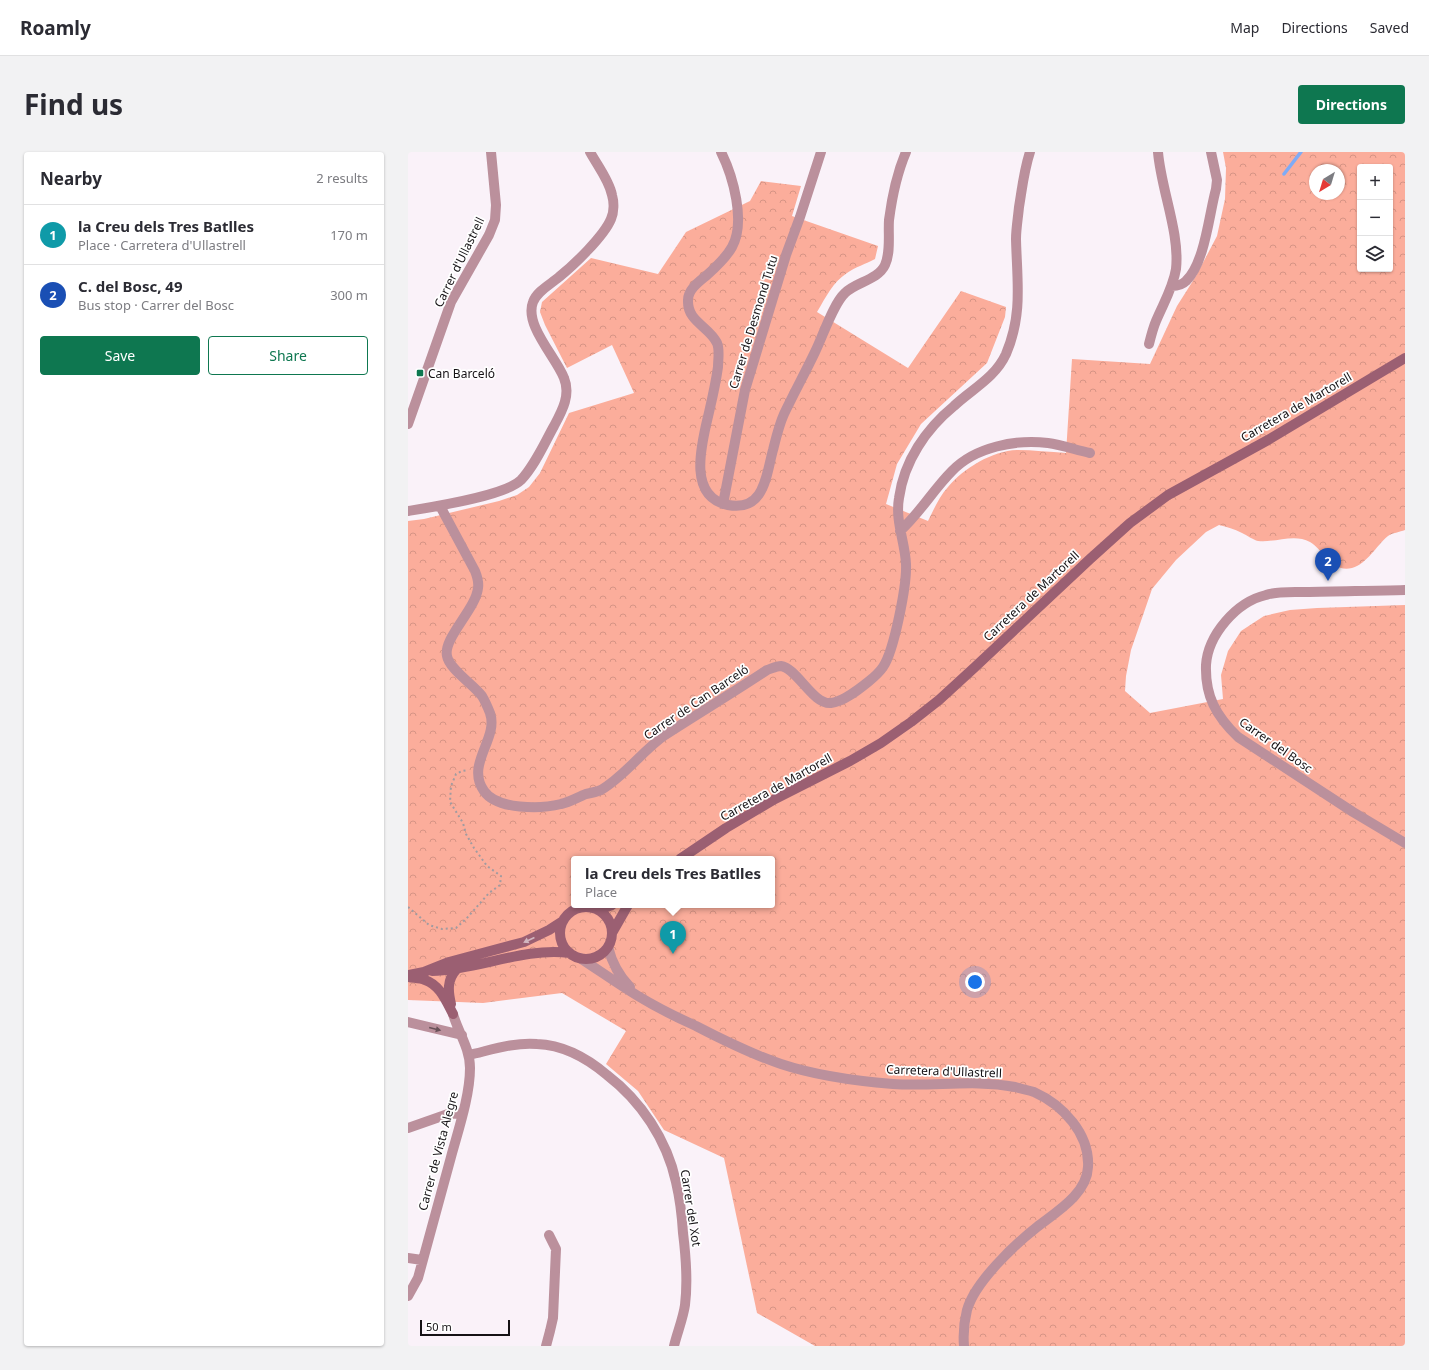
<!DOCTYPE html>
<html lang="en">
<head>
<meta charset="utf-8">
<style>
	body { margin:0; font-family:"Noto Sans",sans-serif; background:#f2f2f3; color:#2b2b33 }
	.controls { position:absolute; right:12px; top:12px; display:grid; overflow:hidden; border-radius:4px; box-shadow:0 1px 3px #0004 }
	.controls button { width:36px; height:36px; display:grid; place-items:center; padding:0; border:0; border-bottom:1px solid #e1e1e2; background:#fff; color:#2b2b33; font:20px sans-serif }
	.compass { position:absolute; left:901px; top:12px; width:36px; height:36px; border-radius:50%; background:#fff; box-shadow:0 1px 3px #0004; rotate:218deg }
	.scale { position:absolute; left:12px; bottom:10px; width:90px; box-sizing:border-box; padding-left:4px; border:2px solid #151215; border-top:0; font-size:11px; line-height:14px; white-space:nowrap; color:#151215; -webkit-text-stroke:3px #fff; paint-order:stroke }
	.you { position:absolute; left:567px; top:830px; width:14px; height:14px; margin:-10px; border:3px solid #fff; border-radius:50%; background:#1a73e8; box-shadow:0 0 0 6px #1a73e833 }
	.badge { display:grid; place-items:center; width:26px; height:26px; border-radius:50%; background:#0e7750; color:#fff; font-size:13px; font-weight:700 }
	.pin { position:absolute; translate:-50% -33px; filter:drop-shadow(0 1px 2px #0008) }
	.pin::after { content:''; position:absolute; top:21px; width:14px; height:12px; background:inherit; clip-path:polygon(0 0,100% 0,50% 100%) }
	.popup { position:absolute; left:163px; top:704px; width:204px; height:52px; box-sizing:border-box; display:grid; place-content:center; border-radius:4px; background:#fff; filter:drop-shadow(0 1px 3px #0005); font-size:13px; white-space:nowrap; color:#7c7c81 }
	.popup b { font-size:15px; color:#2b2b33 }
	.popup::after { content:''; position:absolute; left:50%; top:100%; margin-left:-8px; border:8px solid transparent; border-top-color:#fff }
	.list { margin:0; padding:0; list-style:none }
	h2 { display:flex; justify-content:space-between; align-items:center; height:52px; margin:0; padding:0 16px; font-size:17px }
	h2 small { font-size:13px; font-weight:400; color:#7c7c81 }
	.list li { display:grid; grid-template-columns:26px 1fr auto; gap:12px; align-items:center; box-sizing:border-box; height:60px; padding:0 16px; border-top:1px solid #e1e1e2 }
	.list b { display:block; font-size:15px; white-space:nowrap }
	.list p { margin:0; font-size:13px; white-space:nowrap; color:#7c7c81 }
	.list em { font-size:13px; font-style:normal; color:#7c7c81 }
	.actions { display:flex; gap:8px; padding:12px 16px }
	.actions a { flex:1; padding:9px 0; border:1px solid #0e7750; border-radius:4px; text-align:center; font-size:14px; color:#0e7750 }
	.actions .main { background:#0e7750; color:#fff }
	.icon { flex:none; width:22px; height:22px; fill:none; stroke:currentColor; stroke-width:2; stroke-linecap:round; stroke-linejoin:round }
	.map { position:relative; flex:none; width:997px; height:1194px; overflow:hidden; border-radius:4px }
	header { display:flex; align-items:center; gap:24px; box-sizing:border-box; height:56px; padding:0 20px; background:#fff; border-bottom:1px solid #e1e1e2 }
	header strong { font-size:19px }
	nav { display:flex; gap:22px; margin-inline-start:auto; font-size:14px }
	.intro { display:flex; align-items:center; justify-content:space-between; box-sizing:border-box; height:96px; padding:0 24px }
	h1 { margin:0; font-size:28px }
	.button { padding:10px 18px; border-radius:4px; background:#0e7750; color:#fff; font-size:14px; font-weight:700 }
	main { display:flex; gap:24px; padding:0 24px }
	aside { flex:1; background:#fff; border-radius:4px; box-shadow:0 1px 3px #0004 }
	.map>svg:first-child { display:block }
	.forest { fill:url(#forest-crowns); fill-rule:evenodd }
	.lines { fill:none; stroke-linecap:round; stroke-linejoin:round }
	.stream { stroke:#7fabf6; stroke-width:3.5 }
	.path { stroke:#a19ba0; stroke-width:2; stroke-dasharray:2 3; stroke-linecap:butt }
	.minor { stroke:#bb909c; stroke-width:10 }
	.tertiary { stroke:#bb909c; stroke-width:10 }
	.secondary { stroke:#9b5f72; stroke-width:10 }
	.oneway { fill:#d2b7c0 }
	.oneway2 { fill:#685158 }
	.poi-dot { fill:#0e7750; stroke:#fff; stroke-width:1.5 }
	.labels { text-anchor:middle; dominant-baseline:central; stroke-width:3.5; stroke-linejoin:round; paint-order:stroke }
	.street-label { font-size:12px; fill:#151215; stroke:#fff }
	.poi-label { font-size:12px; fill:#151215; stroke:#fff; text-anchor:start }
</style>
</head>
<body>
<header>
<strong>Roamly</strong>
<nav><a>Map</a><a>Directions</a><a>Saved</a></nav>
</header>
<div class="intro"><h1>Find us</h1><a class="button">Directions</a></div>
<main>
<aside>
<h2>Nearby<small>2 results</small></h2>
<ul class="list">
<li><span class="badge" style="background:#0f9aa8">1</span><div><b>la Creu dels Tres Batlles</b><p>Place · Carretera d'Ullastrell</p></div><em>170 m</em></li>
<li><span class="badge" style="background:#1a4fb4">2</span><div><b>C. del Bosc, 49</b><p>Bus stop · Carrer del Bosc</p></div><em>300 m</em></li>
</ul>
<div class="actions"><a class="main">Save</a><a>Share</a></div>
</aside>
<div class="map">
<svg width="997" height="1194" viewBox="0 0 997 1194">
	<defs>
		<pattern id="forest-crowns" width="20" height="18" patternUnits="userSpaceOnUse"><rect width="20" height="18" fill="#fbad9b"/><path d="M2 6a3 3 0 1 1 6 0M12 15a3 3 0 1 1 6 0" fill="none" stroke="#d69485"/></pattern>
	</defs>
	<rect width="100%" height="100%" fill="#faf2f9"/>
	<path class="forest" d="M 815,0 L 997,0 L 997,378 C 992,380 984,381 980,384 C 967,395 960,411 944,416 C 923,421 916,398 902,390 C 886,381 867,391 850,389 C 845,388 839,383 834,381 C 826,377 819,375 811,373 L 798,380 L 768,408 L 744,437 L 723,498 L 718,524 L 717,539 L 742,561 L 815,547 L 813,523 L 820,499 L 833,479 L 856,464 L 882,458 L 909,456 L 997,453 L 997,1194 L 407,1194 L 349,1161 L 316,1006 L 256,978 L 230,939 L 198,912 L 218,879 L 154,841 L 75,851 L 0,848 L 0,369 L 16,367 L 91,349 L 109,343 L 121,335 L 132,321 L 161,261 L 226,241 L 204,193 L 159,216 L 137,173 L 132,160 L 134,150 L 183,106 L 250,122 L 278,80 L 342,49 L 353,29 L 393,34 L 384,64 L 470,94 L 467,107 C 458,112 447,115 439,121 C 425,130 418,145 409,160 L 500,216 L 553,139 L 598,155 L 597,165 L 579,211 L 513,272 L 489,312 L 478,352 L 520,369 C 526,357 531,345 540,335 C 556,316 584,299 609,298 C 625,298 642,300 658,301 L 664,207 L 742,212 L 769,154 L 788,124 L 809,84 L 817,47 L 818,16 ZM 952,15 L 982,15 L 982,117 L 952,117 ZM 907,18 L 931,18 L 931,42 L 907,42 ZM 166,707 L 364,707 L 364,753 L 166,753 Z"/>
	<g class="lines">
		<path class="stream" d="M 876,22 L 893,0"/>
		<path class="path" d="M 0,755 L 21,773 L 34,777 L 48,776 L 58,767 L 81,741 L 92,733 L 93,724 L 79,714 L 66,696 L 58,682 L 55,671 L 42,650 L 43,634 L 48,622 L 54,619 L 60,618"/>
		<path class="minor" d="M 313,0 C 325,24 338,70 324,95 C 318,106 308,115 299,123 C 292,129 280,137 280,148 C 279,170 301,174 309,191 C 312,198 310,207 310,215 C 308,229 305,243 302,256 C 296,284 276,344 320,353 C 357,360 358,323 365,298 C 368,286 371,273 376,262 C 386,241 397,221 407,200 C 415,184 425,152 437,141 C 448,130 470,128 477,113 C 483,100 480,82 481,68 C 484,45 489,21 498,0
			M 764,134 C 769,134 774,133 778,129 C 797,111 801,62 808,37 L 809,28 L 803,0
			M 741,192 C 743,184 745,176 748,169 C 755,152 765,136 768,117 C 772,81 753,37 750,0
			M 0,272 L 43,150 L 81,83 L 87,68 L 88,53 L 83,0
			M 315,352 L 337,238 L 378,103 L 392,65 L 413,0
			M 32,354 L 67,419 C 69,424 71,430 70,436 C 68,457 35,486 39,504 C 41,517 66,533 74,544 C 77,549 80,556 82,561 C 91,587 57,612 76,639 C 89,658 133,657 153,652 C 162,650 170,645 178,642 C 183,641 188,640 193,638 C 217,624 234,599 257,583 C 291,561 326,540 359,518 C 363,517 368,514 373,514 C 389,516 405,553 423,551 C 435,550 450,538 460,530 C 465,526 471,521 475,515 C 486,499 499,433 498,412 C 497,390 487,369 491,346 C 496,309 518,277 546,254 C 564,237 587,226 598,202 C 615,162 609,129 608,87 C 608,77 610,66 611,55 C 614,37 616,18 622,0
			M 0,359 C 24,355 97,344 113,328 C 127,313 136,292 146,274 C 154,259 163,243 156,226 C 148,205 116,173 125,150 C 129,139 143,132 151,125 C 166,113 196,84 203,67 C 206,60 206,50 204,43 C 201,28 189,13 182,0
			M 492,379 C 512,361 525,338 544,319 C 567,295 608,287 640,291 C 654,293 668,298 682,301
			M 997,438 C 964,439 930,439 897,440 C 885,440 869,439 858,443 C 828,450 800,483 798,513 C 797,544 808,564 830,585 L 945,660 L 997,691
			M 0,870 L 54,883
			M 61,903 C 83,898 106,890 129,892 C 156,893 179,906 199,923 C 233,949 259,988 268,1030 C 272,1047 274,1064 275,1081 C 278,1105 280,1129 277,1153 C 275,1167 269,1181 266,1194
			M 0,976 L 40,962 L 54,961
			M 0,1106 L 14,1108
			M 0,1144 L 10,1126 C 21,1085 32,1045 43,1005 C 50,979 62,944 62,916 C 62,896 50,880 45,862
			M 138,1194 L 142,1179 L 145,1166 L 148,1097 L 141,1083"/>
		<path class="tertiary" d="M 200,795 C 204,811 211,824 222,835
			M 172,806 C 192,819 210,832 230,844 C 248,855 268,865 288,874 C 315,888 343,902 373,912 C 409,924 448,929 485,932 C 525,935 566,927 607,935 C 613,937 620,938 626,940 C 655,953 682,982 680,1015 C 679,1042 648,1060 629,1075 C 606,1093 567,1130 559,1158 C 556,1170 555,1182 556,1194"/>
		<path class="secondary" d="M 272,707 L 318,676 L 367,647 L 442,609 L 473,591 L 503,570 L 531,548 L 567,515 L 682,407 L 722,371 L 760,343 L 860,288 L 997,206
			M152 781a26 26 0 1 1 52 0a26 26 0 1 1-52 0Z
			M 191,758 L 204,753
			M 204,781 L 220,753
			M 24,819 C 70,818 115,795 162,801
			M 0,823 L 16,820 L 41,810 L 116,790 L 141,778 L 155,769
			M 1,825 C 6,826 12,826 17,828 C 32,833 38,849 45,862
			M 43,852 C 40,839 39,828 48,818"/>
	</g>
	<defs><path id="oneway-solid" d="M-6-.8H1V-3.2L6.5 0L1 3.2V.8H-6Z"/></defs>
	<use class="oneway" href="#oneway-solid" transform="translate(121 788) rotate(155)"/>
	<use class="oneway2" href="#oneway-solid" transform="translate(27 877) rotate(14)"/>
	<rect class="poi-dot" x="8" y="217" width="8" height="8" rx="2"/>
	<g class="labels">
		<g class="street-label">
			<text transform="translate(51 110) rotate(-64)">Carrer d'Ullastrell</text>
			<text transform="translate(345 170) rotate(-73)">Carrer de Desmond Tutu</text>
			<text transform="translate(888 255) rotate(-30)">Carretera de Martorell</text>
			<text transform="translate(623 444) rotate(-43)">Carretera de Martorell</text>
			<text transform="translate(288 550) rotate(-34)">Carrer de Can Barceló</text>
			<text transform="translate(868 593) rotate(35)">Carrer del Bosc</text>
			<text transform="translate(368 635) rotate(-29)">Carretera de Martorell</text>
			<text transform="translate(536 919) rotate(2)">Carretera d'Ullastrell</text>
			<text transform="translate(30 999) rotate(-75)">Carrer de Vista Alegre</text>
			<text transform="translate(283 1056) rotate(81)">Carrer del Xot</text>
		</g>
		<g class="poi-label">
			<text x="20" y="221">Can Barceló</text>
		</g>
	</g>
</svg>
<div class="controls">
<button>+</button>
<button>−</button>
<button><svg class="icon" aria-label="layers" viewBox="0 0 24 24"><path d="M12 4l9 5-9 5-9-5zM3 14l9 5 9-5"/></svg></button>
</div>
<svg class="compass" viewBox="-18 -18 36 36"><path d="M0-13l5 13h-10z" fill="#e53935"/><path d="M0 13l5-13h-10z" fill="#7c7c81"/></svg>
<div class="scale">50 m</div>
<div class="you"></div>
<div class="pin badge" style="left:265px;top:802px;background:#0f9aa8">1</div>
<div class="popup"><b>la Creu dels Tres Batlles</b>Place</div>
<div class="pin badge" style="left:920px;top:429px;background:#1a4fb4">2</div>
</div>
</main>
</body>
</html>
